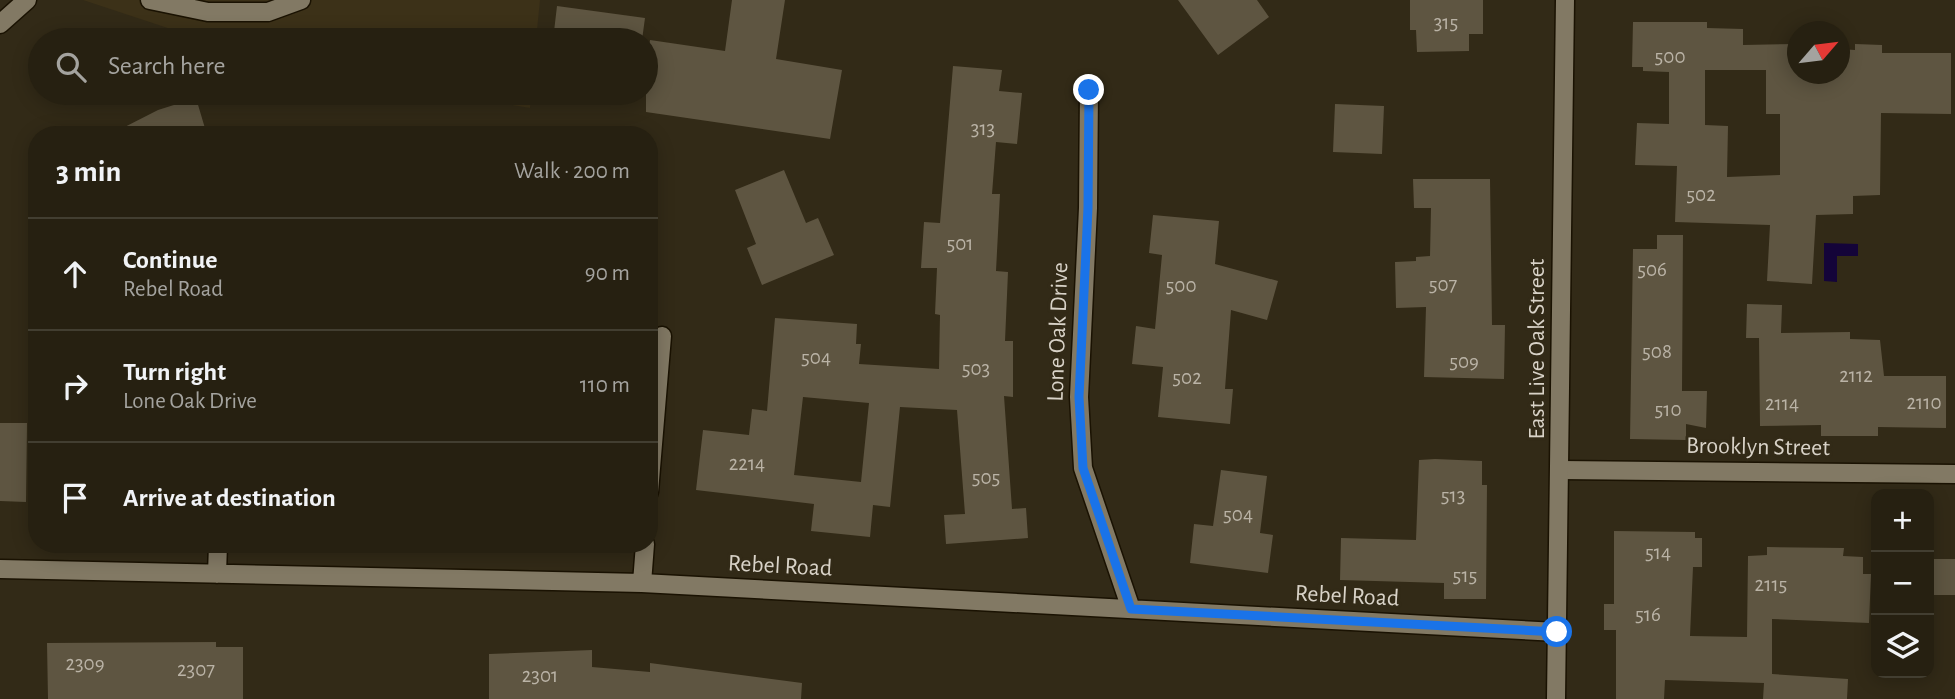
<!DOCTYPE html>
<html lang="en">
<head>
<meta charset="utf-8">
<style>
	body { margin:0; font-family:"Alegreya Sans",sans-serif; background:#322d1f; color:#f1f3f6 }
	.controls { position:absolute; right:21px; bottom:21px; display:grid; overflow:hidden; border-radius:14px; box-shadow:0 4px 18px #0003 }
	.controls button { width:63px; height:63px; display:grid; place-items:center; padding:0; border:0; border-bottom:2px solid #423e31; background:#262011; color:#f1f3f6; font:35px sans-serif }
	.compass { position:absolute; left:1787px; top:21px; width:63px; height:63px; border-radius:50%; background:#262011; box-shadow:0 4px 18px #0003; rotate:62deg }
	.stop { position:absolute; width:21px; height:21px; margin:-16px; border:5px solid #1a73e8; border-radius:50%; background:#fff }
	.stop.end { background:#1a73e8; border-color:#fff; box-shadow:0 2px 7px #0008 }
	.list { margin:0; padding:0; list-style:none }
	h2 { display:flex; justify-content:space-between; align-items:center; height:91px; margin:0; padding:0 28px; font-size:30px }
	h2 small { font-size:23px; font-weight:400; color:#a4a39f }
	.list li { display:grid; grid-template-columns:46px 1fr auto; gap:21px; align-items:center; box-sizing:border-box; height:112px; padding:0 28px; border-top:2px solid #423e31 }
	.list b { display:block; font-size:26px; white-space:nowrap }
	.list p { margin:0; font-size:23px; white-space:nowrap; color:#a4a39f }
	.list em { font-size:23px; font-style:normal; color:#a4a39f }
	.icon { flex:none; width:38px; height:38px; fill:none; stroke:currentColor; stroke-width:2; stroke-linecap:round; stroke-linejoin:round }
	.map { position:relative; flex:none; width:1955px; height:699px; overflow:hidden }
	.search { position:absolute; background:#262011; box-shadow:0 4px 18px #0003; left:28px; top:28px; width:630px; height:77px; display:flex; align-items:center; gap:18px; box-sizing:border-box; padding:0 24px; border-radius:38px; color:#a4a39f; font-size:26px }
	.panel { position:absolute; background:#262011; box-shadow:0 4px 18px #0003; left:28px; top:126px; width:630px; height:427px; border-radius:28px }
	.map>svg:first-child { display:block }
	.built { fill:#3c3118 }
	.water { fill:#140439 }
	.building { fill:#5e5541; fill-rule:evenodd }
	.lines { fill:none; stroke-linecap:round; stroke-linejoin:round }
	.lane-casing { stroke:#1a1202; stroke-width:21 }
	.street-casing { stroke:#1a1202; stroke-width:21 }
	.secondary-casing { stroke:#1a1202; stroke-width:21 }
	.lane { stroke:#827964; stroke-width:18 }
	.street { stroke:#827964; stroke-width:18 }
	.secondary { stroke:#827964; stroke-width:18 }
	.route { stroke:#1a73e8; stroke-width:9 }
	.labels { text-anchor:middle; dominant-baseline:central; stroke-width:6; stroke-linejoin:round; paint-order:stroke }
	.number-label { font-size:21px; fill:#bab3a6 }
	.street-label { font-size:24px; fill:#d8d2c7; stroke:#322a17 }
</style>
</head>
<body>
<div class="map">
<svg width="1955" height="699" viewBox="0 0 1955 699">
	<rect width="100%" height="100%" fill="#322a17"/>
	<path class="built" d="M 83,0 L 540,0 L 536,40 L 204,40 Z
		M 443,93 L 531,93 L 530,108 Z"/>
	<path class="water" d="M 1824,243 L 1858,244 L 1858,256 L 1837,256 L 1837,282 L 1824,281 Z"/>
	<path class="building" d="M 732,0 L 785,0 L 776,59 L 842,70 L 830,139 L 646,112 L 646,70 L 650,40 L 725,51 Z
		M 1178,0 L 1257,0 L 1269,17 L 1218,55 Z
		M 1410,0 L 1483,0 L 1483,34 L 1469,34 L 1469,51 L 1417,52 L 1416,30 L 1410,30 Z
		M 557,6 L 645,18 L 642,40 L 553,40 Z
		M 1633,22 L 1707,22 L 1707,28 L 1743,29 L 1743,45 L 1797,44 L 1797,74 L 1839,74 L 1839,49 L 1855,50 L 1855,44 L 1882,45 L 1882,53 L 1951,53 L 1951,114 L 1881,113 L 1880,195 L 1853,196 L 1853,214 L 1816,215 L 1812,284 L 1767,281 L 1770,225 L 1675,222 L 1677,166 L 1635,165 L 1637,123 L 1669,124 L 1669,72 L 1643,71 L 1643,67 L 1632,67 ZM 1705,70 L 1766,70 L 1766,114 L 1780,114 L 1780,175 L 1727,177 L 1728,126 L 1705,125 Z
		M 953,66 L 1002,70 L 999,91 L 1022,93 L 1017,144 L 996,142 L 992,194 L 1000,194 L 996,271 L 1008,272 L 1005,341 L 1013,341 L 1013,397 L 1004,396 L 1012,509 L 1026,508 L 1028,538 L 946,544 L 944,515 L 965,514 L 957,410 L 900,407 L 890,507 L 873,505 L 870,537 L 811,531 L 814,504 L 696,490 L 703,430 L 749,435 L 752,409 L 767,411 L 775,318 L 857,324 L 856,344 L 861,344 L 859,364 L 939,369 L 940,315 L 935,314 L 937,268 L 921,268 L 924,222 L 940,223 ZM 803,397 L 869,403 L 861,482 L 794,475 Z
		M 196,98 L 207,135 L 109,135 L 158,110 Z
		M 1335,104 L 1384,106 L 1382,154 L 1333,152 Z
		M 784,170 L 806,223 L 818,218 L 834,255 L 762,285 L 747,248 L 756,244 L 735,190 Z
		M 1413,179 L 1490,179 L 1492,325 L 1505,325 L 1504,379 L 1424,377 L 1426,307 L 1396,308 L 1395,262 L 1416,261 L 1416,257 L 1430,256 L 1431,208 L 1414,208 Z
		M 1153,215 L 1219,221 L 1215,264 L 1278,281 L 1267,320 L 1231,310 L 1225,389 L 1233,389 L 1230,424 L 1158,417 L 1163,367 L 1132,364 L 1136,326 L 1155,329 L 1162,255 L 1149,253 Z
		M 1657,235 L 1683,235 L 1682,391 L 1707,391 L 1706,428 L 1686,424 L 1686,440 L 1630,439 L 1633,249 L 1657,249 Z
		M 1747,304 L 1782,305 L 1781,333 L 1850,332 L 1850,339 L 1880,340 L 1884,376 L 1946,376 L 1946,428 L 1878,427 L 1878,436 L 1821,436 L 1821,425 L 1760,426 L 1759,338 L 1746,338 Z
		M 0,423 L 27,423 L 26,502 L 0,501 Z
		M 1435,459 L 1482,461 L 1482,485 L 1487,485 L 1486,599 L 1444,599 L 1444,583 L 1340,580 L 1341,538 L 1416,540 L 1419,460 Z
		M 1221,470 L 1267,476 L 1260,533 L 1273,535 L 1268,573 L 1190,563 L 1194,524 L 1213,526 Z
		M 1614,531 L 1695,532 L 1695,538 L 1702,538 L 1702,567 L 1693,567 L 1690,636 L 1747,637 L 1748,556 L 1767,555 L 1767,547 L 1844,548 L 1843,556 L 1863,557 L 1863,574 L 1871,574 L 1869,623 L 1772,619 L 1772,674 L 1848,679 L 1847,699 L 1763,699 L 1764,683 L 1665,680 L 1664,699 L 1616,699 L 1616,630 L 1604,630 L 1604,604 L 1614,604 Z
		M 1929,559 L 1955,559 L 1955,595 L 1929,595 Z
		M 216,642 L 216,647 L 243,647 L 243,699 L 48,699 L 47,643 Z
		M 592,650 L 592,667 L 650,672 L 650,663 L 802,683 L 801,699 L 489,699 L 489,654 Z"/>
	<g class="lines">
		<g class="lane-casing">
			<path id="lane" d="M 150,0 L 208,12 L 268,12 L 301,0
				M 0,24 L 27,0"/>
		</g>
		<g class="street-casing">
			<path id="street" d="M 1089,90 L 1088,208 L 1079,397 L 1083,468 L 1131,609
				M 1561,470 L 1955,474
				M 649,492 L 662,336
				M 0,569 L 642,583 L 1557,632
				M 217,574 L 218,544
				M 642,583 L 645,544"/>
		</g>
		<g class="secondary-casing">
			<path id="secondary" d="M 1556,699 L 1565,0"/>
		</g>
		<use href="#lane" class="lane"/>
		<use href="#street" class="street"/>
		<use href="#secondary" class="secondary"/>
	</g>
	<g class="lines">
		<path class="route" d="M 1089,90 L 1088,208 L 1079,397 L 1083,468 L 1131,609 L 1557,632"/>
	</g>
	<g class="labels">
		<g class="number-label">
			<text x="1446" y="22">315</text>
			<text x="1670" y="56">500</text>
			<text x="983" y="128">313</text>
			<text x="1701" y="194">502</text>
			<text x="960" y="243">501</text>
			<text x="1652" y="269">506</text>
			<text x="1443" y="284">507</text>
			<text x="1181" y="285">500</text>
			<text x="1657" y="351">508</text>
			<text x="816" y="357">504</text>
			<text x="1464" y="361">509</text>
			<text x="976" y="368">503</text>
			<text x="1856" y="375">2112</text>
			<text x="1187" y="377">502</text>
			<text x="1924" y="402">2110</text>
			<text x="1782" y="403">2114</text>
			<text x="1668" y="409">510</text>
			<text x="747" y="463">2214</text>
			<text x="986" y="477">505</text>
			<text x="1453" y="495">513</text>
			<text x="1238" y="514">504</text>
			<text x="1658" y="552">514</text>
			<text x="1465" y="575">515</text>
			<text x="1771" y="584">2115</text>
			<text x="1648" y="614">516</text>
			<text x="85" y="663">2309</text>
			<text x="196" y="669">2307</text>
			<text x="540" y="675">2301</text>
		</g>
		<g class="street-label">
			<text transform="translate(1058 332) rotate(-88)">Lone Oak Drive</text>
			<text transform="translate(1537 349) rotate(-90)">East Live Oak Street</text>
			<text transform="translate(1758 447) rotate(1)">Brooklyn Street</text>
			<text transform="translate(780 566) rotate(3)">Rebel Road</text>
			<text transform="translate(1347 596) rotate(3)">Rebel Road</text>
		</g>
	</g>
</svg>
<div class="controls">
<button>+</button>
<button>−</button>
<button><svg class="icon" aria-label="layers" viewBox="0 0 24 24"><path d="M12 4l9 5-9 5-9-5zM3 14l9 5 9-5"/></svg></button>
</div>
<svg class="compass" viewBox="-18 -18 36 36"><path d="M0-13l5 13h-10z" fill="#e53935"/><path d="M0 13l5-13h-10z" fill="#a4a39f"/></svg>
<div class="stop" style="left:1557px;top:632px"></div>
<div class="stop end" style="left:1089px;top:90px"></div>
<div class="search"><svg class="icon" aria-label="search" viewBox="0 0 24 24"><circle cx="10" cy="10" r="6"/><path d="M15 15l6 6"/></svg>Search here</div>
<section class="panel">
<h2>3 min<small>Walk · 200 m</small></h2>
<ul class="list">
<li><svg class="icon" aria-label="ahead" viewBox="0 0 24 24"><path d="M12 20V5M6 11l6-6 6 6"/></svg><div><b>Continue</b><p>Rebel Road</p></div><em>90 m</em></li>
<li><svg class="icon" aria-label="right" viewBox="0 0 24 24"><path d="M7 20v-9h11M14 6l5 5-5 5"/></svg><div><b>Turn right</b><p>Lone Oak Drive</p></div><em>110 m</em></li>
<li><svg class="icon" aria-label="arrive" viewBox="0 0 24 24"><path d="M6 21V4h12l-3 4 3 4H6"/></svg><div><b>Arrive at destination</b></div></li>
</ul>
</section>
</div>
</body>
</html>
